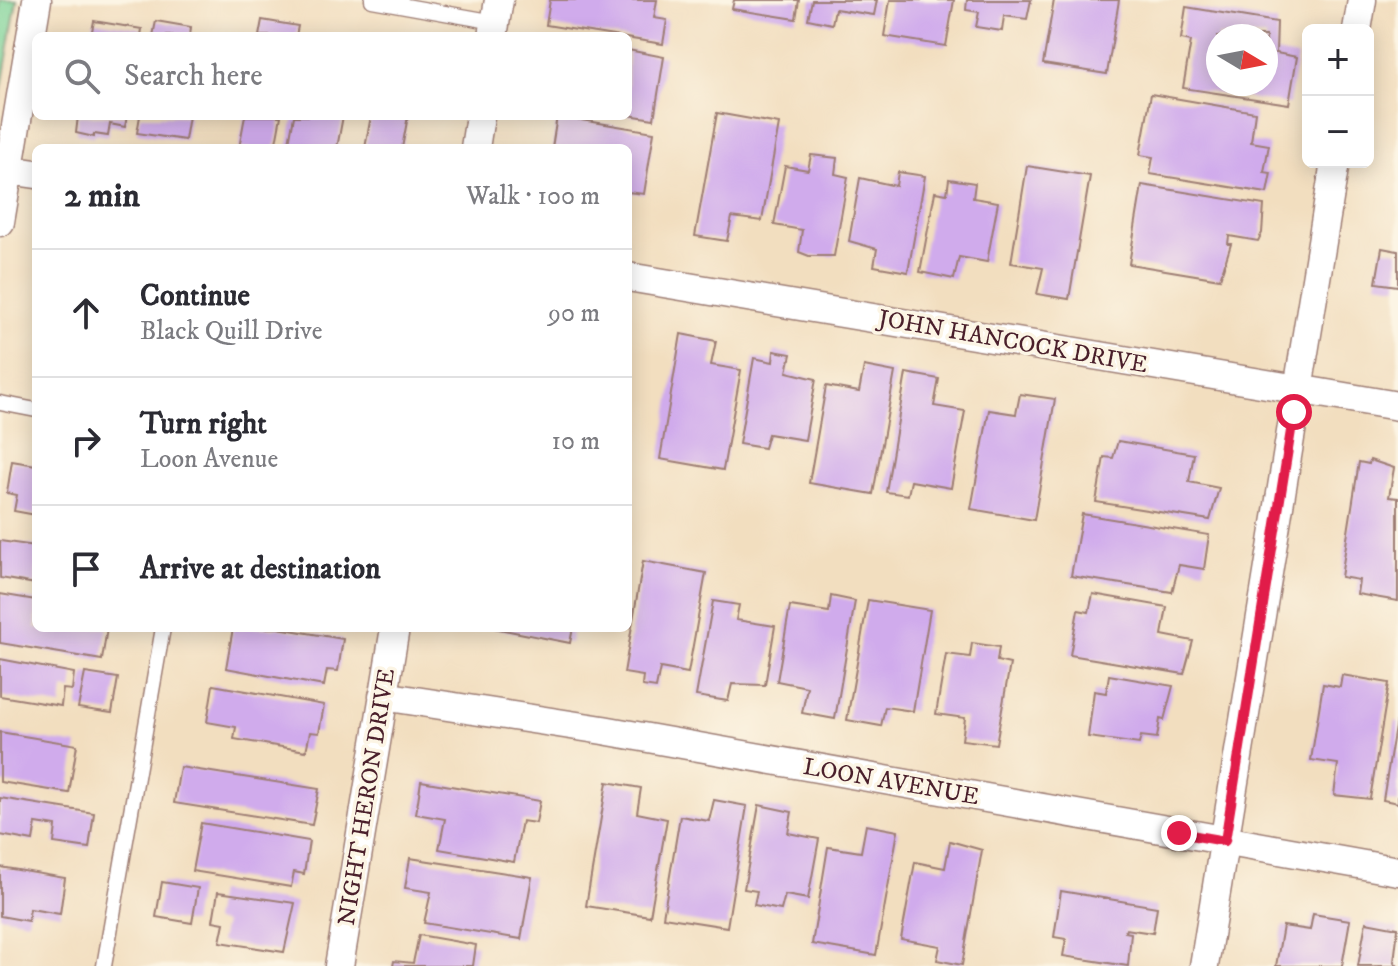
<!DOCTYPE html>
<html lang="en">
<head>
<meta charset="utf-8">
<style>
	body { margin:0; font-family:"IM FELL DW Pica",serif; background:#f2f2f3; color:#2b2b33 }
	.controls { position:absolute; right:24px; top:24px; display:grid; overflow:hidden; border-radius:12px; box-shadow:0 4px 20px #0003 }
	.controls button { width:72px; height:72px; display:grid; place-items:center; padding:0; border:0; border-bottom:2px solid #e1e1e2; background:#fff; color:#2b2b33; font:40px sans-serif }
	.compass { position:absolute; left:1206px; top:24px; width:72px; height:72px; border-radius:50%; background:#fff; box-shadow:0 4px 20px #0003; rotate:100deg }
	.stop { position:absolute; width:24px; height:24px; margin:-18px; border:6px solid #e11d48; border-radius:50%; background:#fff }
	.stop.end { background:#e11d48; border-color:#fff; box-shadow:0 2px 8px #0008 }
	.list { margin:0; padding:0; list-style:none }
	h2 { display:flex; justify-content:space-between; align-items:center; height:104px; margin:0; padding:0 32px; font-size:34px }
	h2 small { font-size:26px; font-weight:400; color:#7c7c81 }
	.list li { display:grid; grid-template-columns:52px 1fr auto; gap:24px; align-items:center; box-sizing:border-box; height:128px; padding:0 32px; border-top:2px solid #e1e1e2 }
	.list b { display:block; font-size:30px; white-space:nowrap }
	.list p { margin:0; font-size:26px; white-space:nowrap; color:#7c7c81 }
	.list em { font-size:26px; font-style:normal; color:#7c7c81 }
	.icon { flex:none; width:44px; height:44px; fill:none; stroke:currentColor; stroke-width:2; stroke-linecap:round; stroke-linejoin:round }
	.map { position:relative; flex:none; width:1398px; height:966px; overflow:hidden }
	.search { position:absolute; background:#fff; box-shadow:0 4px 20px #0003; left:32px; top:32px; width:600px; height:88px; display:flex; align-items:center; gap:20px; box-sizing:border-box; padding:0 28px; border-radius:12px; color:#7c7c81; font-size:30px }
	.panel { position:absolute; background:#fff; box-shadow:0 4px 20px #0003; left:32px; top:144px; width:600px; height:488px; border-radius:12px }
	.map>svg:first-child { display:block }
	.green { fill:#7bd398; stroke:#627962; stroke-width:2 }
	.building { fill:#d0abec; fill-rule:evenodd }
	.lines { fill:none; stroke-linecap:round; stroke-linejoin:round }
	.lane-casing { stroke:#9e7e75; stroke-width:17 }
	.street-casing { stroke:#9e7e75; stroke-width:31 }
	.lane { stroke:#fff; stroke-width:14 }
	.street { stroke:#fff; stroke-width:28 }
	.route { stroke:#e11d48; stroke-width:10 }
	.labels { text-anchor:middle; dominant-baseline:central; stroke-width:7; stroke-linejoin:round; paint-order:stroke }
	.street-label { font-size:24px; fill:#4a1f2b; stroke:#fcf5e5 }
</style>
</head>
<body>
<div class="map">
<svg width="1398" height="966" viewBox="0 0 1398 966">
	<rect width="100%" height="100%" fill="#fcf5e5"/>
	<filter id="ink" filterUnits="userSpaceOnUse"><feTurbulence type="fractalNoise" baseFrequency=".0125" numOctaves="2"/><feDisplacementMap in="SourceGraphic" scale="16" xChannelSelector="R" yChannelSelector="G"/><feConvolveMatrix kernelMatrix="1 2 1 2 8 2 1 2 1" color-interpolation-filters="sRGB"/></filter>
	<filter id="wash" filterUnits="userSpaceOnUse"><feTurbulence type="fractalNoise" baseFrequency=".006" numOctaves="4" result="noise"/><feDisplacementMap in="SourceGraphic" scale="32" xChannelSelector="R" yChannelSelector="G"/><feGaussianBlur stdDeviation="1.8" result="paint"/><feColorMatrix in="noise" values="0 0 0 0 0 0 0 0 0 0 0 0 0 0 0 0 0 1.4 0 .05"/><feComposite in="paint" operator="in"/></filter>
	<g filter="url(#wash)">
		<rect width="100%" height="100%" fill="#f2debf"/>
		<path class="green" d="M 0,0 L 17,0 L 0,98 Z"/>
		<g id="blocks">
			<path class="building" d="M 550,0 L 657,0 L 654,18 L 667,20 L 663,44 L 546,25 Z
				M 734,0 L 799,0 L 796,19 L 732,9 Z
				M 812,0 L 877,0 L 874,15 L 835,9 L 832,24 L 808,19 Z
				M 890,0 L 954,0 L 946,46 L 884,36 Z
				M 967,0 L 1031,0 L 1027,19 L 1004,16 L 1002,31 L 976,27 L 979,12 L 966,10 Z
				M 1054,0 L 1119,0 L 1107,74 L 1043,64 Z
				M 1186,7 L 1277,22 L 1276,53 L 1297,57 L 1289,104 L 1183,88 L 1191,41 L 1181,39 ZM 1218,36 L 1266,36 L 1266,84 L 1218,84 Z
				M 262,20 L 298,26 L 296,36 L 259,36 Z
				M 94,21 L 142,29 L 141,36 L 91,36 Z
				M 156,21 L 191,27 L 190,36 L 153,36 Z
				M 628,50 L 664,57 L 654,119 L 628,115 Z
				M 1151,94 L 1255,112 L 1251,142 L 1269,145 L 1264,172 L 1271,173 L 1267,193 L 1150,174 L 1153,157 L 1140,155 Z
				M 717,113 L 779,124 L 762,221 L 732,217 L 727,241 L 695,236 Z
				M 78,116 L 127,116 L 125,127 L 110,124 L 108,136 L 94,134 L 94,137 L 76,133 Z
				M 140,116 L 189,116 L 185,140 L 137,133 Z
				M 245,116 L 281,116 L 275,148 L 239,148 Z
				M 294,116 L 343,116 L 337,148 L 288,148 Z
				M 371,116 L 408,116 L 402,148 L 365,148 Z
				M 557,116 L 654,132 L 644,194 L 628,192 L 628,148 L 552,148 Z
				M 811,155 L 837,158 L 835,174 L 848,177 L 834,256 L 809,256 L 799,252 L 802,230 L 774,225 L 785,166 L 808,170 Z
				M 1027,166 L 1090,176 L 1069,299 L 1037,294 L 1043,268 L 1011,263 Z
				M 898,172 L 925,176 L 908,272 L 874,266 L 877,249 L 849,241 L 860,178 L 896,186 Z
				M 949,179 L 975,183 L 973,198 L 998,202 L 987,262 L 959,257 L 954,279 L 920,272 L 935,192 L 947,194 Z
				M 1142,185 L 1264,205 L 1262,233 L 1258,241 L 1229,236 L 1228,244 L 1231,244 L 1220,279 L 1129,264 Z
				M 1382,248 L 1398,251 L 1398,286 L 1376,283 Z
				M 681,334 L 716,341 L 711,365 L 741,370 L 723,470 L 660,459 Z
				M 774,351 L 791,354 L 787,372 L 816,379 L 805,440 L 768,434 L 764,448 L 739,444 L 754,358 L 773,362 Z
				M 864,366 L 895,372 L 873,494 L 809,483 L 826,386 L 859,392 Z
				M 906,373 L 939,379 L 934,406 L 965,411 L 951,488 L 911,481 L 908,495 L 886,492 Z
				M 1020,394 L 1055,399 L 1034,520 L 971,509 L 989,410 L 1016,414 Z
				M 1118,441 L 1194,454 L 1189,482 L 1219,488 L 1210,520 L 1096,502 L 1104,457 L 1113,458 Z
				M 1370,460 L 1394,468 L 1389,497 L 1398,498 L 1398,601 L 1357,594 L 1359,580 L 1341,577 L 1359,462 L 1369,464 Z
				M 12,461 L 36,465 L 36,515 L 14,511 L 17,495 L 7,493 Z
				M 1082,514 L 1209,535 L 1204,569 L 1179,565 L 1172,592 L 1071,576 Z
				M 0,541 L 36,546 L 36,584 L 0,578 Z
				M 643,561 L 706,573 L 688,673 L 660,668 L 656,688 L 642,686 L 643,676 L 624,673 Z
				M 0,594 L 36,600 L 36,628 L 107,628 L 102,660 L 0,643 Z
				M 1093,594 L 1167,607 L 1162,635 L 1193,641 L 1184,674 L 1070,655 L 1078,610 L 1089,612 Z
				M 831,596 L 855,601 L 835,719 L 802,713 L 807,687 L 777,681 L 790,606 L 829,612 Z
				M 868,600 L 930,610 L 913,711 L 885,707 L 881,726 L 847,720 Z
				M 713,601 L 739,605 L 736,620 L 775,626 L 765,685 L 732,684 L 728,701 L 696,696 Z
				M 233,628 L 278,628 L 343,639 L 338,671 L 327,670 L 324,686 L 226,668 Z
				M 494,628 L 573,628 L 570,643 Z
				M 972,643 L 999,647 L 997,661 L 1010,664 L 996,744 L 962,740 L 965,718 L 936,714 L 946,654 L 970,657 Z
				M 0,659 L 74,673 L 72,690 L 63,689 L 61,706 L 0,696 Z
				M 85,673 L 118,678 L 112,713 L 78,708 Z
				M 1109,675 L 1173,686 L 1164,720 L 1160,719 L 1157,738 L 1141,736 L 1139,744 L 1088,737 L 1094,691 L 1106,693 Z
				M 1342,675 L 1389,683 L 1370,799 L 1334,795 L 1338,764 L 1311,760 L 1323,684 L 1340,687 Z
				M 213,685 L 324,705 L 319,733 L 310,732 L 306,751 L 234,739 L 236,727 L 207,722 Z
				M 1396,721 L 1398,722 L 1398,803 L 1383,800 Z
				M 0,732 L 77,745 L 69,793 L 0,782 Z
				M 180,767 L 319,789 L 312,825 L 174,803 Z
				M 421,781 L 540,801 L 536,823 L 522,821 L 514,862 L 439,849 L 445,819 L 416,814 Z
				M 607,782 L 641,788 L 637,813 L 667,819 L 650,916 L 586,906 Z
				M 0,798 L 94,813 L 89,848 L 54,843 L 56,826 L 36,823 L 33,841 L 0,835 Z
				M 714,800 L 747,806 L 727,927 L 663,917 L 680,816 L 709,821 Z
				M 759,805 L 792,812 L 788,833 L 819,839 L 808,899 L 785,895 L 781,910 L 754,905 L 757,891 L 744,889 Z
				M 201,823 L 309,841 L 304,874 L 294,872 L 291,887 L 192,871 Z
				M 866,825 L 898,831 L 876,955 L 812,944 L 828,847 L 861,852 Z
				M 950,841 L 982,850 L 962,965 L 937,960 L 940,946 L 901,939 L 915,862 L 945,868 Z
				M 410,858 L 532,877 L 521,939 L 424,923 L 431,892 L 405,888 Z
				M 0,867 L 65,878 L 60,914 L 30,909 L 28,921 L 0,916 Z
				M 162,882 L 198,888 L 192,923 L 156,917 Z
				M 1061,891 L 1157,907 L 1153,933 L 1126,929 L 1125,932 L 1131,933 L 1128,966 L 1063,956 L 1066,939 L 1054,937 Z
				M 218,892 L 295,903 L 284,952 L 220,942 L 224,923 L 213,921 Z
				M 1313,914 L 1350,920 L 1342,966 L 1276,966 L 1283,926 L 1310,930 Z
				M 1366,922 L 1398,928 L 1394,962 L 1398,966 L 1358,966 Z
				M 419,935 L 476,945 L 473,966 L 393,966 L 394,961 L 413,963 Z"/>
		</g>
	</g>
	<g filter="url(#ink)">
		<use href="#blocks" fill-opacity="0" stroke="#9e7e75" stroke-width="2"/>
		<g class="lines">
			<g class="lane-casing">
				<path id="lane" d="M 372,0 L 495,22
					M 0,403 L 36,410
					M 104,966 L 163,628"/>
			</g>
			<g class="street-casing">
				<path id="street" d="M 1357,30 L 1362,0
					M 493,36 L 499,0
					M 475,148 L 480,116
					M 8,170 L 36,174
					M 0,222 L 37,0
					M 628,277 L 1398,406
					M 383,696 L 603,730 L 1398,871
					M 339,966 L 395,628
					M 1204,966 L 1335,162"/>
			</g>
			<use href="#lane" class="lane"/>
			<use href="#street" class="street"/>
		</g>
	</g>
	<g class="lines" filter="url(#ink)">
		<path class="route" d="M 1179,833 L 1225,841 L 1294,412"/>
	</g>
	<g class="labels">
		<g class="street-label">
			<text transform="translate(1013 342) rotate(10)">JOHN HANCOCK DRIVE</text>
			<text transform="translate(891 782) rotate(10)">LOON AVENUE</text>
			<text transform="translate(367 797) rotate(-81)">NIGHT HERON DRIVE</text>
		</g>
	</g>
</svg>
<div class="controls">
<button>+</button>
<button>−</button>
</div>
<svg class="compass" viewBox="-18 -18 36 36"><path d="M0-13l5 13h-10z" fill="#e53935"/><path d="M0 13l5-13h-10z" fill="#7c7c81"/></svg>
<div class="stop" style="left:1294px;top:412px"></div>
<div class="stop end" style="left:1179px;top:833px"></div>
<div class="search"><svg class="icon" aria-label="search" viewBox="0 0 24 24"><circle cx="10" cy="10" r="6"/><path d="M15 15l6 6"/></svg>Search here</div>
<section class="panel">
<h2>2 min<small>Walk · 100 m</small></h2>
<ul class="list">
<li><svg class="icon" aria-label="ahead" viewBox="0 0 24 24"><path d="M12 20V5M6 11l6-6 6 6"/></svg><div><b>Continue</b><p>Black Quill Drive</p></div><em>90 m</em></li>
<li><svg class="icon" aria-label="right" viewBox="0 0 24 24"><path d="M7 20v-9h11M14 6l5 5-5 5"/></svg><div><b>Turn right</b><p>Loon Avenue</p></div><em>10 m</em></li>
<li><svg class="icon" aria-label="arrive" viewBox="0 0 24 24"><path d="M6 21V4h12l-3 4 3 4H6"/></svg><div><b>Arrive at destination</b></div></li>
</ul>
</section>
</div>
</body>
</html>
